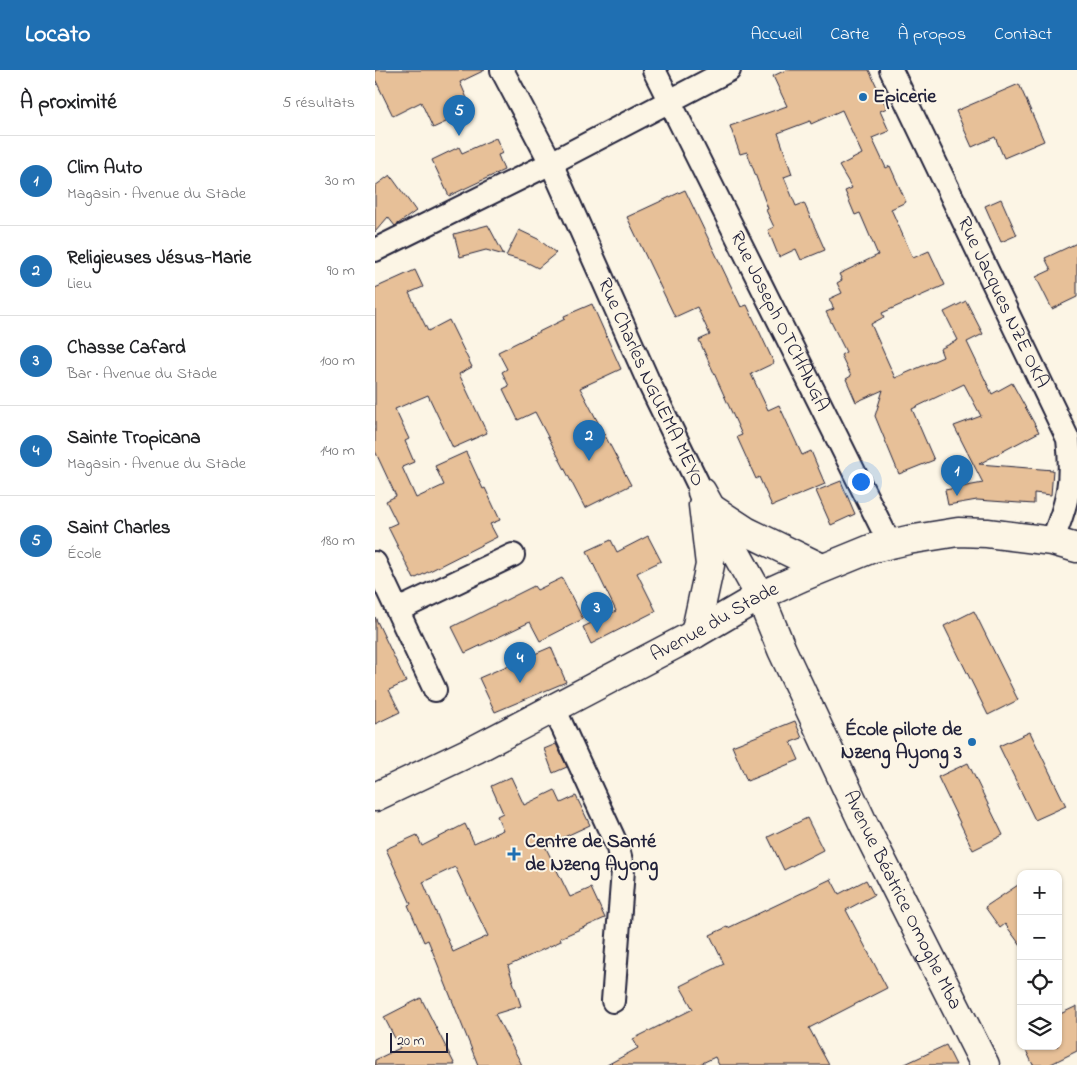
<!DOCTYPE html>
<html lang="fr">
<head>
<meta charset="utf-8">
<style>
	body { margin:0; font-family:"Indie Flower",sans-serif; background:#f6f6f6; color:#202124 }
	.controls { position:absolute; right:15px; bottom:15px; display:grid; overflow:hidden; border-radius:10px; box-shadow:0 1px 4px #0004 }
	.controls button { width:45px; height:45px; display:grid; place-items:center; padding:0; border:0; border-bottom:1px solid #e0e0e0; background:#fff; color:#202124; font:25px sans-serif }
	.scale { position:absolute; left:15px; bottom:12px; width:58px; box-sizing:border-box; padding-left:5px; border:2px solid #22223b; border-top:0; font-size:14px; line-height:18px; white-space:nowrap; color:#22223b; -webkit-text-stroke:4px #fcf5e5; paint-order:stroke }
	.you { position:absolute; left:485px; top:411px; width:18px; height:18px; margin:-12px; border:4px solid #fff; border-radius:50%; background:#1a73e8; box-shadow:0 0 0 8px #1a73e833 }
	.badge { display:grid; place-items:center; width:32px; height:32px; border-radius:50%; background:#1f6fb2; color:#fff; font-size:16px; font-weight:700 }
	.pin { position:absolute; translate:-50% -41px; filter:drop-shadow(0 1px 2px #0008) }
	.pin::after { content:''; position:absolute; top:26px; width:18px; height:15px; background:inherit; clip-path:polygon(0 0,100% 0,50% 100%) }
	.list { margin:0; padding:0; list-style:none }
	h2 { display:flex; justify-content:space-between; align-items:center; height:65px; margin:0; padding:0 20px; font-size:21px }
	h2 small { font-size:16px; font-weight:400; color:#757577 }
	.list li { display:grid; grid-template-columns:32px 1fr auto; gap:15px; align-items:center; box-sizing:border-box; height:90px; padding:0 20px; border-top:1px solid #e0e0e0 }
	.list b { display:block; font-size:19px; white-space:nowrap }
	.list p { margin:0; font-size:16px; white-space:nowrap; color:#757577 }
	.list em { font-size:16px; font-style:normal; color:#757577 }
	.icon { flex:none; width:28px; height:28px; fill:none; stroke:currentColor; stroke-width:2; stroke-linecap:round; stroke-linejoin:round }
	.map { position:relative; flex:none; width:702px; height:995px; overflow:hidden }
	header { display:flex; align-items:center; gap:30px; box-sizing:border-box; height:70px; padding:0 25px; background:#1f6fb2; color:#fff }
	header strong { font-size:24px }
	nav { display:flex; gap:28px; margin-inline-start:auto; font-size:18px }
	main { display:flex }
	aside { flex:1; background:#fff }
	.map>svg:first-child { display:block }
	.building { fill:#e7c098; stroke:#22223b; fill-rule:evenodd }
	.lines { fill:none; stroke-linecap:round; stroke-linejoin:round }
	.minor-casing { stroke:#22223b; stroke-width:26 }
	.major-casing { stroke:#22223b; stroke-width:31 }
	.minor { stroke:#fcf5e5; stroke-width:22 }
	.major { stroke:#fcf5e5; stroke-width:28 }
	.poi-dot { fill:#1f6fb2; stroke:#fcf5e5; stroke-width:2 }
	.labels { text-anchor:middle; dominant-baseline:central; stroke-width:4; stroke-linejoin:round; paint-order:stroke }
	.poi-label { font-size:20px; font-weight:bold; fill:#22223b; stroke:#fcf5e5; text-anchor:start }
	.street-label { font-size:20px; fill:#22223b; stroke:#fcf5e5 }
</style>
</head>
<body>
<header>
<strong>Locato</strong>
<nav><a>Accueil</a><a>Carte</a><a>À propos</a><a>Contact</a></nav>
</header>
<main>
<aside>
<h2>À proximité<small>5 résultats</small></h2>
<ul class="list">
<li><span class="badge">1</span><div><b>Clim Auto</b><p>Magasin · Avenue du Stade</p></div><em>30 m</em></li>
<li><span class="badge">2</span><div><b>Religieuses Jésus-Marie</b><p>Lieu</p></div><em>90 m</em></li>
<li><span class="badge">3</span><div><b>Chasse Cafard</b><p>Bar · Avenue du Stade</p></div><em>100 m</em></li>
<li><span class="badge">4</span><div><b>Sainte Tropicana</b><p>Magasin · Avenue du Stade</p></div><em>140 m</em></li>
<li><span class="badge">5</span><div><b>Saint Charles</b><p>École</p></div><em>180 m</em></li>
</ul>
</aside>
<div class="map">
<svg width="702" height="995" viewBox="0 0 702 995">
	<rect width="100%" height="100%" fill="#fcf5e5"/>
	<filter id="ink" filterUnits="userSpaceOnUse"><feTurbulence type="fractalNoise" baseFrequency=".02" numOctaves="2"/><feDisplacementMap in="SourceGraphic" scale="10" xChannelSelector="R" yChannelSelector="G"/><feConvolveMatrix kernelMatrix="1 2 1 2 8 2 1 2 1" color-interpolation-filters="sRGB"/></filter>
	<g filter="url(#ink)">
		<path class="building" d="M 0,0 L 110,0 L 85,12 L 97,40 L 58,58 L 46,32 L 18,46 L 0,9 Z
			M 411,0 L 494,0 L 512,38 L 505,41 L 514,61 L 497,68 L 511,98 L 515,96 L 531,132 L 516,139 L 538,188 L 554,181 L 570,215 L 507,243 L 509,247 L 496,254 L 520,308 L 568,287 L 565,279 L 583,270 L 569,242 L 591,231 L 608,264 L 592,272 L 617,324 L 637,313 L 664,362 L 604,394 L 678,400 L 676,425 L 659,423 L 659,434 L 602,430 L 573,435 L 570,420 L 608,413 L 579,356 L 606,346 L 589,314 L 537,339 L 559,390 L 524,404 L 500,346 L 508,320 L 481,332 L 471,309 L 476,306 L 466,285 L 471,282 L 451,242 L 459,239 L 454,229 L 467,223 L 462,213 L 467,210 L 464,204 L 503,185 L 485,143 L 480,145 L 470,121 L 477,118 L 464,96 L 487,84 L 467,40 L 436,54 L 435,51 L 403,63 L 417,104 L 409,107 L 421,136 L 429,133 L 450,180 L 426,190 L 421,179 L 404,187 L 393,160 L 399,157 L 391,140 L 393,139 L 372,82 L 365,84 L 355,56 L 412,36 L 398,6 Z
			M 644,14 L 669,71 L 629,88 L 620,67 L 597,77 L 581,41 Z
			M 121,68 L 128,83 L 123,85 L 129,100 L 74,126 L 57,90 L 84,77 L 87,83 Z
			M 15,105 L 41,141 L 20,156 L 13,147 L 0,162 L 0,116 Z
			M 310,120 L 366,237 L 372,235 L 399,293 L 376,304 L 393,340 L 404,335 L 427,385 L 436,381 L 450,414 L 397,436 L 384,407 L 381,409 L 362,367 L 367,365 L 324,270 L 335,265 L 322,237 L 300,247 L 252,147 Z
			M 626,129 L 642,165 L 626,172 L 610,136 Z
			M 113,155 L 129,185 L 111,180 L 85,187 L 79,164 Z
			M 144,160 L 163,169 L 181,183 L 163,198 L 149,191 L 131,186 Z
			M 702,173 L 702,227 L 677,239 L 661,207 L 676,200 L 670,188 Z
			M 40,200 L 48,217 L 34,223 L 53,261 L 74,250 L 97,297 L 84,304 L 112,363 L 78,378 L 53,325 L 20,339 L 34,369 L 30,371 L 39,392 L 27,397 L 41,428 L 69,415 L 60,396 L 91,382 L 108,419 L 110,418 L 125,450 L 115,454 L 122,467 L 39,509 L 13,457 L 22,453 L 11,431 L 21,426 L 0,381 L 0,218 Z
			M 217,234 L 246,299 L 205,318 L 256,415 L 210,438 L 160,342 L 143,350 L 128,319 L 134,316 L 127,302 L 132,299 L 123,282 L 190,249 L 189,246 Z
			M 466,411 L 480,444 L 456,455 L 441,421 Z
			M 273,466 L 286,491 L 262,503 L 281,541 L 216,574 L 208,557 L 241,541 L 212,481 L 236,470 L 242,482 Z
			M 187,508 L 208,549 L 165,571 L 155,552 L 90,583 L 77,557 L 159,516 L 162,520 Z
			M 599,541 L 643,630 L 613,645 L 569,556 Z
			M 0,547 L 31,612 L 14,620 L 25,642 L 0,654 Z
			M 176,577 L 191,612 L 120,642 L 104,608 Z
			M 420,651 L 427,668 L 416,672 L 424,690 L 372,711 L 357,676 Z
			M 655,662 L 691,736 L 660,750 L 624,676 Z
			M 181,674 L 192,697 L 178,703 L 169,679 Z
			M 593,693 L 628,765 L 598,780 L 563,707 Z
			M 136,707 L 149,735 L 180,720 L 186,733 L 201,726 L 215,755 L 170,776 L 195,827 L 216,818 L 230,848 L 185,868 L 186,871 L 133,896 L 146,936 L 120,944 L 147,995 L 103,995 L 53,870 L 49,872 L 33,835 L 36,834 L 11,779 L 42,765 L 47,776 L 90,754 L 99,773 L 128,760 L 122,746 L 128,743 L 116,716 ZM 80,797 L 113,866 L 78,882 L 48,812 Z
			M 432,748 L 448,780 L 409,800 L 393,767 Z
			M 456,809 L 464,824 L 491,810 L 499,825 L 471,840 L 512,918 L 434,958 L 454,995 L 344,995 L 340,987 L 323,995 L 232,995 L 263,978 L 258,969 L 318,939 L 305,916 L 349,894 L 335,865 L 352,857 L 353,858 Z
			M 646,813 L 646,876 L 630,854 L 625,858 L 610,837 Z
			M 46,928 L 80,995 L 0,995 L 0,990 L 25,978 L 9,947 Z
			M 702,936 L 702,981 L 674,995 L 658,995 L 649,976 L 683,976 L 683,945 Z
			M 571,975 L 581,995 L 528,995 Z"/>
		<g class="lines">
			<g class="minor-casing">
				<g id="minor">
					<path id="s1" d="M 127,0 L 176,93 L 274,313 L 327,422"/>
					<path id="s2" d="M 279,0 L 515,474"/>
					<path id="s3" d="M 516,0 L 693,369 C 698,411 693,432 677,471"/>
					<path d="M 0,180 L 176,93 L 354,0"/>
					<path d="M 0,493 L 60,620"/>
					<path d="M 23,540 L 138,485"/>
					<path d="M 179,638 L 243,778 L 248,800 L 238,931"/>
				</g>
			</g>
			<g class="major-casing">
				<g id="major">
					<path id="s4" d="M 327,422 L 385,526 L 407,580 L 489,755 L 610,995"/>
					<path d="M 339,440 L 371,461 L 447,498"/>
					<path d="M 320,564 L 335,495 L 328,435"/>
					<path id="s5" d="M 0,727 L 101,679 L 320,564 L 385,526 L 427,507 L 498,478 L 533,470 L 583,462 L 612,463 L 677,471 L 702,478"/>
				</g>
			</g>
			<use href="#minor" class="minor"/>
			<use href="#major" class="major"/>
		</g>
	</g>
	<g class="poi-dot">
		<circle cx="488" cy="27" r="5"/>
		<circle cx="597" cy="672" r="5"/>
		<path d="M136.5 776.5h5v5h5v5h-5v5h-5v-5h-5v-5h5z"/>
	</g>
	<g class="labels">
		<g class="poi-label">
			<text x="498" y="27">Epicerie</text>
			<text x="587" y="660" text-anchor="end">École pilote de<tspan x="587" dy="23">Nzeng Ayong 3</tspan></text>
			<text x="150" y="772">Centre de Santé<tspan x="150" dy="23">de Nzeng Ayong</tspan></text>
		</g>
		<g class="street-label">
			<text stroke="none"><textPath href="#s3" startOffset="258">Rue Jacques NZE OKA</textPath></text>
			<text stroke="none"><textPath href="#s2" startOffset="281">Rue Joseph OTCHANGA</textPath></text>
			<text stroke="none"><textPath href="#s1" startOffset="346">Rue Charles NGUEMA MEYO</textPath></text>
			<text stroke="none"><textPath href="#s5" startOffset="382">Avenue du Stade</textPath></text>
			<text stroke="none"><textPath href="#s4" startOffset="455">Avenue Béatrice Omoghe Mba</textPath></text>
		</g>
	</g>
</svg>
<div class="controls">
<button>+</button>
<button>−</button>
<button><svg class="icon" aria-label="locate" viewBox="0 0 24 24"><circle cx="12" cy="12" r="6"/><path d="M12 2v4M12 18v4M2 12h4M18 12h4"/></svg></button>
<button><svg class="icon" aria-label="layers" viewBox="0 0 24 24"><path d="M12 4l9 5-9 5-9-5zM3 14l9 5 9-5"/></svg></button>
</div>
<div class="scale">20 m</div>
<div class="you"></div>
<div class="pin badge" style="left:582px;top:426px">1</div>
<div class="pin badge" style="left:214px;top:391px">2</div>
<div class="pin badge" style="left:222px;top:563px">3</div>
<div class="pin badge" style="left:145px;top:613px">4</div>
<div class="pin badge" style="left:84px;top:66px">5</div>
</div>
</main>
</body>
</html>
